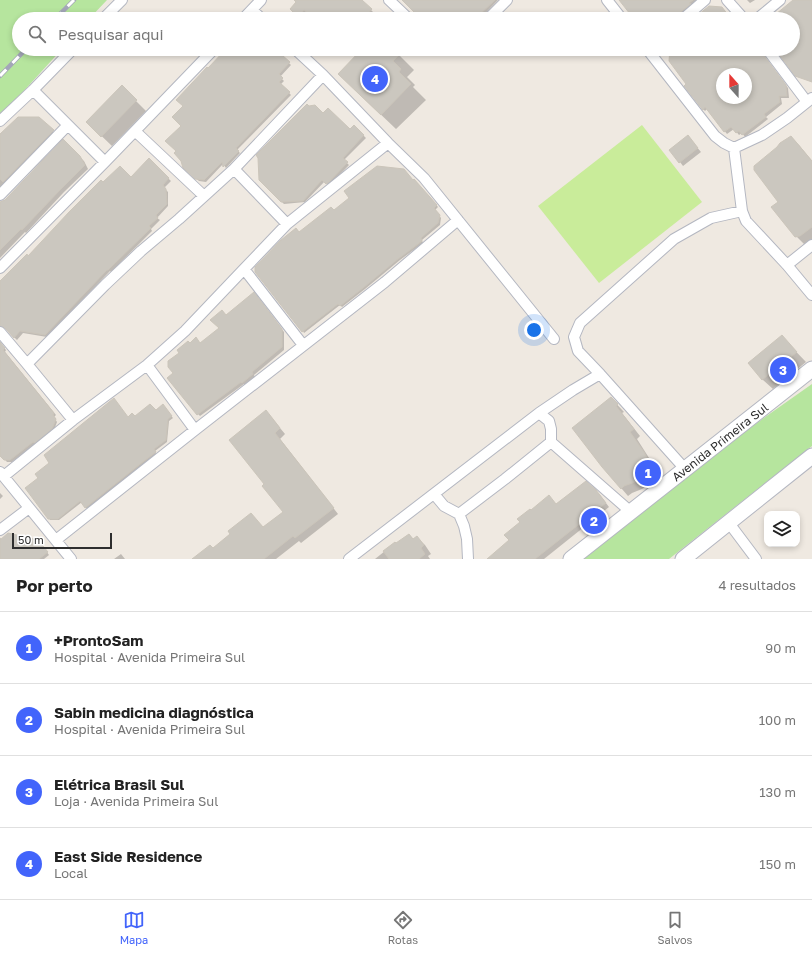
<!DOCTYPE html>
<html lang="pt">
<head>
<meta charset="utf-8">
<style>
	body { margin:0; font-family:"Golos Text",sans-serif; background:#f2f2f2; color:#222 }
	.controls { position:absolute; right:12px; bottom:12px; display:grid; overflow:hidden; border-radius:8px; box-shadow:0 2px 6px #0003 }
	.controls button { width:36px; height:36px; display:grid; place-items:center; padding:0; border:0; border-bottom:1px solid #e0e0e0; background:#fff; color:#222; font:20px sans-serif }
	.compass { position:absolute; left:716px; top:68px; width:36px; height:36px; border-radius:50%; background:#fff; box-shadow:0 2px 6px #0003; rotate:339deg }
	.scale { position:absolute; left:12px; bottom:10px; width:100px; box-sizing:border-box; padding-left:4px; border:2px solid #2e2e2e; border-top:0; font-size:11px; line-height:14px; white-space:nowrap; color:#2e2e2e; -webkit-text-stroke:3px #fff; paint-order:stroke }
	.you { position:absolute; left:534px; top:330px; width:14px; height:14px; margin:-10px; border:3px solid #fff; border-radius:50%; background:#1a73e8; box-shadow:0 0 0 6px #1a73e833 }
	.badge { display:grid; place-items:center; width:26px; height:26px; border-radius:50%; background:#4264fb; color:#fff; font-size:13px; font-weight:700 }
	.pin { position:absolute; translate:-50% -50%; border:2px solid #fff; box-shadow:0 1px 4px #0006 }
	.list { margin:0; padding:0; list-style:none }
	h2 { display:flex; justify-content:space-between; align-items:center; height:52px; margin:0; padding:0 16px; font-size:17px }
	h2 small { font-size:13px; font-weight:400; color:#767676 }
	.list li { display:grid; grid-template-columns:26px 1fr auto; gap:12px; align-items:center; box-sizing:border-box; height:72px; padding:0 16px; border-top:1px solid #e0e0e0 }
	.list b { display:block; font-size:15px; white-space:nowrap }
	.list p { margin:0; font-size:13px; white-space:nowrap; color:#767676 }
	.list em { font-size:13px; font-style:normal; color:#767676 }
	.icon { flex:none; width:22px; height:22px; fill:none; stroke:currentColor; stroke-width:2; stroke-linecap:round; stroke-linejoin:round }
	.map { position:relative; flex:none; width:812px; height:559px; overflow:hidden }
	.search { position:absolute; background:#fff; box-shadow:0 2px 6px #0003; left:12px; right:12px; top:12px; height:44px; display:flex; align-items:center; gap:10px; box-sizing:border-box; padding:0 14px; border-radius:22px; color:#767676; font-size:15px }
	.sheet { height:340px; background:#fff }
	nav { display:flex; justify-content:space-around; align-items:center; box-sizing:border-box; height:56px; border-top:1px solid #e0e0e0; background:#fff; font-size:11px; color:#767676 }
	nav a { display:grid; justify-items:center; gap:2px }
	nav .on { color:#4264fb }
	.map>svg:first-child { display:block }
	.green { fill:#b6e59e }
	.pitch { fill:#c9ec9a }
	.shadow { fill:#0003; fill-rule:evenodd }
	.building { fill:#cbc7bf; stroke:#cbc5ba; fill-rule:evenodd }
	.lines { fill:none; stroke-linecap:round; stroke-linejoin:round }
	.street-casing { stroke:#b4b7c1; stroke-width:12 }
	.secondary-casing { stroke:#b4b7c1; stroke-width:17 }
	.street { stroke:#fff; stroke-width:10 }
	.secondary { stroke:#fff; stroke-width:15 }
	.rail-casing { stroke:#a3a6b8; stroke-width:4.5 }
	.rail { stroke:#fff; stroke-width:3; stroke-dasharray:9; stroke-linecap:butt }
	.labels { text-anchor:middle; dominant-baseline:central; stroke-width:3; stroke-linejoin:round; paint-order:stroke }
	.street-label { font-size:12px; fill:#2e2e2e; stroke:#fff }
</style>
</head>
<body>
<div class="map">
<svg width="812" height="559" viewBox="0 0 812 559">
	<rect width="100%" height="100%" fill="#efe9e1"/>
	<path class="green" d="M 0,0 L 107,0 L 89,19 L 19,19 L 19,49 L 62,49 L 0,117 Z
		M 812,384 L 812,446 L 669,559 L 573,559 L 631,512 Z"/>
	<path class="pitch" d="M 642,125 L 702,202 L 599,283 L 538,206 Z"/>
	<path class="shadow" d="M 300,0 L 361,0 L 380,19 L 301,19 L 291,9 Z
		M 415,0 L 498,0 L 480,19 L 423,19 Z
		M 621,0 L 700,0 L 680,19 L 636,19 Z
		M 747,0 L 755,0 L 750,3 Z
		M 229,49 L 274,49 L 291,65 L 280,77 L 284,81 L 281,84 L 291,95 L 237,150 L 240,153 L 226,168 L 223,164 L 206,182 L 199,181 L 184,167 L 177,151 L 182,126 L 184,106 L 208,69 Z
		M 351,49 L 363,49 L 361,51 L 367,56 L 373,49 L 381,55 L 384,54 L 389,49 L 393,49 L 414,70 L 407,77 L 415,85 L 413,87 L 426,100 L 396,129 L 354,89 L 358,55 Z
		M 671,49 L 749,49 L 769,64 L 788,88 L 789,98 L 781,98 L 782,104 L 766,117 L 768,119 L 745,137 L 742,133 L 739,135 L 734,129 L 727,134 L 707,109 L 705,111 L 703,109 L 687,84 ZM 722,74 L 746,74 L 746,98 L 722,98 Z
		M 122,87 L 146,111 L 112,146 L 87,122 Z
		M 323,115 L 350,131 L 354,126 L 366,138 L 344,160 L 349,165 L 329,186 L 325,181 L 305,202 L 284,204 L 273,193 Z
		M 39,118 L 57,135 L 0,193 L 0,136 Z
		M 791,137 L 799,145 L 812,161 L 812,241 L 808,244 L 804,244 L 796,236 L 780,202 Z
		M 691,140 L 701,152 L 683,166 L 671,150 Z
		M 63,141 L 84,161 L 88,169 L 64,192 L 26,233 L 25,232 L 0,258 L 0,202 L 5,200 Z
		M 149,160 L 171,181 L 164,188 L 168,192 L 168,206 L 157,218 L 160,220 L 151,229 L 152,231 L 111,272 L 110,271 L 47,337 L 23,333 L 17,340 L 12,335 L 17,335 L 0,317 L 0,283 L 103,184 L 131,178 Z
		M 413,181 L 416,182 L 438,207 L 435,210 L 441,218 L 440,225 L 422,240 L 423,243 L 400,260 L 365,289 L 342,307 L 340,305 L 304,333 L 303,331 L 296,229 L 300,233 L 334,211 Z
		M 256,296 L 284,332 L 284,350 L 254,375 L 255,377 L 245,385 L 244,384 L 200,416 L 198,414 L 190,344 L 200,344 L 220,328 L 226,316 Z
		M 782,337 L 806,362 L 773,389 L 763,380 L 749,363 Z
		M 0,343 L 6,350 L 5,352 L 56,415 L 54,417 L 57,422 L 54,430 L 37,444 L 36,444 L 12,462 L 7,462 L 0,454 Z
		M 611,398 L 624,412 L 622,413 L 640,436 L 637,439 L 658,472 L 655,474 L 648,485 L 642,489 L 632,493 L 628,496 L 603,467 Z
		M 162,406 L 173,418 L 169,421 L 167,442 L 155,451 L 156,454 L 87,509 L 82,502 L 59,520 L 50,520 L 49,518 L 129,418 L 135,417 L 156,411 Z
		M 271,417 L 285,434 L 280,439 L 338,514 L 301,543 L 299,541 L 276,559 L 235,559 L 264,528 L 285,512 L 265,484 Z
		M 0,493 L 3,496 L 0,499 Z
		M 600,495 L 609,507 L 544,559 L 488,559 L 557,505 Z
		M 409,535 L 414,540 L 417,538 L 425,545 L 431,554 L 428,556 L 430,559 L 375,559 L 395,543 L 396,545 Z
		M 0,538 L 2,539 L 41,544 L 49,555 L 44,559 L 0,559 Z
		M 121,554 L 125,559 L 114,559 Z"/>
	<path class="building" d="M 294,0 L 362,0 L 372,9 L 363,19 L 314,19 L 304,10 L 298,17 L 290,9 L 296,2 Z
		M 402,0 L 495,0 L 475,19 L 421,19 Z
		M 619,0 L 693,0 L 689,3 L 691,4 L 678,14 L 677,19 L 634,19 Z
		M 793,0 L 812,0 L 812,82 L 795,76 L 775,49 L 793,49 L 793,19 L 770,19 Z
		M 709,6 L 722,7 L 731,19 L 693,19 Z
		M 226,49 L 275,49 L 290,62 L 279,74 L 283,78 L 279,82 L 290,92 L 236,148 L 239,151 L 223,167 L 222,162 L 204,180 L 195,179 L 183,168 L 181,161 L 174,153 L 176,151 L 165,141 L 181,126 L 172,117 L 183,106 L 176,100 L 207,67 L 208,68 Z
		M 372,49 L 375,49 L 381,54 L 383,52 L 384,53 L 387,49 L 394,49 L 400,54 L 393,61 L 401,69 L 399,72 L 411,84 L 381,115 L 338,74 L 361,50 L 367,55 Z
		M 670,49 L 761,49 L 762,53 L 786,85 L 787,96 L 779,96 L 780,102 L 764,114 L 766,117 L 742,135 L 739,131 L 736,133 L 731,127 L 724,132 L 705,107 L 703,110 L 684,86 L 686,84 L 669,61 ZM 722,74 L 746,74 L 746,98 L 722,98 Z
		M 122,85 L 137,100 L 101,137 L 86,122 Z
		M 307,104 L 309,106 L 315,105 L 323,113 L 328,108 L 350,129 L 354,125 L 364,135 L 343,158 L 348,162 L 328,183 L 326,184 L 322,180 L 303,201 L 281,202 L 259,180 L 258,158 L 256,155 Z
		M 18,117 L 39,117 L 54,130 L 3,182 L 0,179 L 0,134 Z
		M 688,135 L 698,148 L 679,163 L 669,150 Z
		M 791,136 L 812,161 L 812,227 L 800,236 L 795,237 L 771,207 L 778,202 L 754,170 L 754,166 L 777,147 L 780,143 Z
		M 63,139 L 80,156 L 85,165 L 61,189 L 22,230 L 21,229 L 0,250 L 0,202 L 5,200 Z
		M 149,158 L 169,178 L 163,185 L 166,189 L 167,204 L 156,215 L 158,218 L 149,226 L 151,228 L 108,270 L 107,270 L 45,335 L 20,331 L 14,338 L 5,328 L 0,326 L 0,281 L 27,254 L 28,256 L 69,212 L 101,180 L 103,182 L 120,166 L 131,177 Z
		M 377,166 L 404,169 L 413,180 L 414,179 L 437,205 L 434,208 L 440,215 L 438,223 L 421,238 L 422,241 L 398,259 L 363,288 L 340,306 L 338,304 L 302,332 L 255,272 L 255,267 L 281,240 L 296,228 L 299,232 L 331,207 L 334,210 L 349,198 L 344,191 Z
		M 254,292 L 282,329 L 282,347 L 252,372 L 253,374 L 242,383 L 241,382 L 197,415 L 167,378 L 173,373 L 168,367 L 168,361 L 179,353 L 177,350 L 188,341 L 190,343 L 196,337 L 200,343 L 219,328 L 210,320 L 222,310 L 226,315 Z
		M 782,335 L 797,352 L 762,380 L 748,363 Z
		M 0,342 L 5,348 L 3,350 L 54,413 L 53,415 L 56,419 L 52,429 L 35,443 L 33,442 L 10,460 L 4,460 L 0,456 Z
		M 611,397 L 618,404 L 616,406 L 634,429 L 630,432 L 644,452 L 647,458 L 652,465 L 648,467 L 641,478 L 635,482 L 624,486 L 621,489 L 602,467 L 572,428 Z
		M 114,398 L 128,417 L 132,413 L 135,416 L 150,404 L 156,410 L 163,404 L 172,416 L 168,419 L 166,440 L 154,449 L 156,452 L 144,461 L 85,508 L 80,501 L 58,519 L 48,519 L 25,488 L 38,478 L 35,474 L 49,463 L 44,455 Z
		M 266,410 L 280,428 L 275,433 L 334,508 L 295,538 L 293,536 L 264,559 L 192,559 L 210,545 L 213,548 L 230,534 L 228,531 L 251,513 L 263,527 L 283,512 L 262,486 L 264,484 L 229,440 Z
		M 586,481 L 596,490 L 606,503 L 535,559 L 487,559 L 509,540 L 504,535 L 520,522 L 517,519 L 530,509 L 531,510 L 549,495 L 556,504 Z
		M 8,533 L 38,540 L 48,552 L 39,559 L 0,559 L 0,540 Z
		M 409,534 L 413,539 L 417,536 L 424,545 L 421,548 L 425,554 L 419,559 L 389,559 L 383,551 L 395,542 L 396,543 Z"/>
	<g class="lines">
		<g class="street-casing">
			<path id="street" d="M 389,0 L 409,19
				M 607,0 L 622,19
				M 727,0 L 744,19
				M 252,10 L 262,19
				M 103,19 L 122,0
				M 243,19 L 261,0
				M 488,19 L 507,0
				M 683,19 L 705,0
				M 757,19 L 780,0
				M 295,49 L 323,75 L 388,143 L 424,178 L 554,339
				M 647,49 L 715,136 L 724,143 L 734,148 L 762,135 L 787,118 L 812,98
				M 767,49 L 807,102
				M 33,90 L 105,162
				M 0,121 L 33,90 L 73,49
				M 135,131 L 204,196
				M 734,148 L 742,211 L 746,221 L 787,265 L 812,295
				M 234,169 L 287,224
				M 0,195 L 68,125
				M 787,265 L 812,245
				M 0,268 L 105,162 L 214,49
				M 244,269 L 303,345
				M 0,332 L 27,364
				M 147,365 L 195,430
				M 600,374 L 685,469
				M 73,420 L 27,364 L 105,285 L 141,251 L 179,219 L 234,169 L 323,75
				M 551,442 L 631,512
				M 0,472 L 71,559
				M 4,476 L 73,420 L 147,365 L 185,331 L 244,269 L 287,224 L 388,143
				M 434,494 L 444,506 L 459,514 L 505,479 L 551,442 L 551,429 L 549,421 L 539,413
				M 459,514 L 464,526 L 467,539 L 468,559
				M 729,523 L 756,559
				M 0,530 L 29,508
				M 56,540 L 195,430 L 385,282 L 458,220
				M 349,559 L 539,413 L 573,390 L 600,374 L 578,351 L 574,337 L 580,323 L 674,239 L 711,218 L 742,211"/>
		</g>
		<g class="secondary-casing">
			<path id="secondary" d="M 571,559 L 812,369
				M 683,559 L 812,456"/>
		</g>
		<use href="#street" class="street"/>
		<use href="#secondary" class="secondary"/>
		<g class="rail-casing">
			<path id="rail" d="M 55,19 L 74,0
				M 0,76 L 26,49"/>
		</g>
		<use href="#rail" class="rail"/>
	</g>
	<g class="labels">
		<g class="street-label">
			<text transform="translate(720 442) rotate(-38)">Avenida Primeira Sul</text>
		</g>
	</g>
</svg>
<div class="controls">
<button><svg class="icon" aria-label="layers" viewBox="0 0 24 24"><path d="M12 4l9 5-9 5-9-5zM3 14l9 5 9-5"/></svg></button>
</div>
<svg class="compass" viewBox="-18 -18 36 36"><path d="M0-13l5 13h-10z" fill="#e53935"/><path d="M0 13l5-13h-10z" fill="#767676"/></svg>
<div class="scale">50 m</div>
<div class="you"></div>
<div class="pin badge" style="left:648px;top:473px">1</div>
<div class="pin badge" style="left:594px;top:521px">2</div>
<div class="pin badge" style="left:783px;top:370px">3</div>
<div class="pin badge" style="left:375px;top:79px">4</div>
<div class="search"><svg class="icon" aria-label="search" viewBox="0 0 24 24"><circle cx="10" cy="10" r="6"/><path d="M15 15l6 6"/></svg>Pesquisar aqui</div>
</div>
<section class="sheet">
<h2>Por perto<small>4 resultados</small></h2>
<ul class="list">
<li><span class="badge">1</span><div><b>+ProntoSam</b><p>Hospital · Avenida Primeira Sul</p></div><em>90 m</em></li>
<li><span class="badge">2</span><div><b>Sabin medicina diagnóstica</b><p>Hospital · Avenida Primeira Sul</p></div><em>100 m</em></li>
<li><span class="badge">3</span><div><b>Elétrica Brasil Sul</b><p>Loja · Avenida Primeira Sul</p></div><em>130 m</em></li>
<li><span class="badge">4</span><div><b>East Side Residence</b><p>Local</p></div><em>150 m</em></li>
</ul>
</section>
<nav>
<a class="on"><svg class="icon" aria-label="map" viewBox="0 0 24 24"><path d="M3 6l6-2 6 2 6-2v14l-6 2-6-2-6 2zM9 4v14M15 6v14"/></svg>Mapa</a>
<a><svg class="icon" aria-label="directions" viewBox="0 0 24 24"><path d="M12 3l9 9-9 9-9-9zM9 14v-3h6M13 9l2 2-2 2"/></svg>Rotas</a>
<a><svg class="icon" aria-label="saved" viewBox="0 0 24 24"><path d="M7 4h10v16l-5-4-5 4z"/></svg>Salvos</a>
</nav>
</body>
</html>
